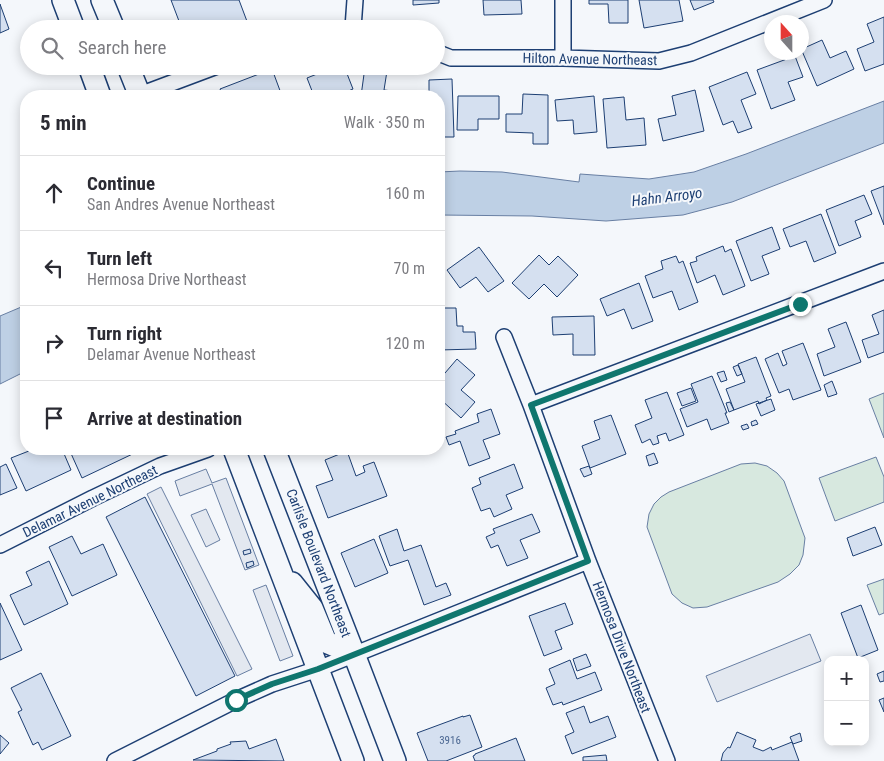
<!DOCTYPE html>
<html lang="en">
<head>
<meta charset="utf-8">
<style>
	body { margin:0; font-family:"Roboto Condensed",sans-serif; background:#f7f7f7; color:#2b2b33 }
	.controls { position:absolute; right:15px; bottom:15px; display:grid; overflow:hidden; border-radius:10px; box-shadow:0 2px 12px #0003 }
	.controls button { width:45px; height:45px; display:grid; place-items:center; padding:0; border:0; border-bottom:1px solid #e1e1e2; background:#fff; color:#2b2b33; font:25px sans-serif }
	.compass { position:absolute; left:764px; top:15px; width:45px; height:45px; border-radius:50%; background:#fff; box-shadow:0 2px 12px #0003; rotate:339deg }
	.stop { position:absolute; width:15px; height:15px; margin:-11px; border:4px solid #0f766e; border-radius:50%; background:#fff }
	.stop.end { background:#0f766e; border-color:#fff; box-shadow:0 1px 5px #0008 }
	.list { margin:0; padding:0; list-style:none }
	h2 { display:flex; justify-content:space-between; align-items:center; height:65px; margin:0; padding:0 20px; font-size:21px }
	h2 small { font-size:16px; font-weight:400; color:#7c7c81 }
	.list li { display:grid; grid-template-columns:32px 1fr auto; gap:15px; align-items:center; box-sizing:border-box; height:75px; padding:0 20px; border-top:1px solid #e1e1e2 }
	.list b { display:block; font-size:19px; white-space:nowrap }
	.list p { margin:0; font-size:16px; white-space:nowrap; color:#7c7c81 }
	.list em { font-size:16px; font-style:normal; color:#7c7c81 }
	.icon { flex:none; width:28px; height:28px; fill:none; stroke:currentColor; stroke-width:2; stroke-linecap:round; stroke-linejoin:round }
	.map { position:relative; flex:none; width:884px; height:761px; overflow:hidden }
	.search { position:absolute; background:#fff; box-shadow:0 2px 12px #0003; left:20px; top:20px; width:425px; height:55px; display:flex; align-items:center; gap:12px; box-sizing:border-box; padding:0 18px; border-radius:28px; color:#7c7c81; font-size:19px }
	.panel { position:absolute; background:#fff; box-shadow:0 2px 12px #0003; left:20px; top:90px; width:425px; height:365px; border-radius:20px }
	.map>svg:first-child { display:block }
	.green { fill:#d7e8df; stroke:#687fa3 }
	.parking { fill:#e3e8f0; stroke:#687fa3 }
	.water { fill:#bed0e5; stroke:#687fa3 }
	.building { fill:#d5e0f0; stroke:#1d3f73 }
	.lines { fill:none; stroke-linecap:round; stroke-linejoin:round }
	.minor-casing { stroke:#1d3f73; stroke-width:18 }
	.secondary-casing { stroke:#1d3f73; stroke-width:24 }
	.minor { stroke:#f4f7fb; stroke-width:15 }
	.secondary { stroke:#f4f7fb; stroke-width:21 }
	.route { stroke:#0f766e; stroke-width:6 }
	.labels { text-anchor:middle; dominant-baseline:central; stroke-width:4; stroke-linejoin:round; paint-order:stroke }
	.number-label { font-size:11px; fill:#4b6792 }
	.street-label { font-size:14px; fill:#1d3f73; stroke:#f4f7fb }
	.water-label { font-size:15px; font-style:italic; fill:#1d3f73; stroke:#f4f7fb }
</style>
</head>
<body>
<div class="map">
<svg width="884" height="761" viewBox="0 0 884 761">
	<rect width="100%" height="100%" fill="#f4f7fb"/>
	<path class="green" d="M 884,393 L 884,438 L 869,399 Z
		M 876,457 L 884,477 L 884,502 L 835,521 L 819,478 Z
		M 755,463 L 767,466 L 777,473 L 784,481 L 805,538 L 803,555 L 799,565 L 790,574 L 778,582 L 707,607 L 693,608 L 682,603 L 672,594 L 647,527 L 649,514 L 654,504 L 661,497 L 669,492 L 741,464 Z
		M 884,579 L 884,613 L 879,615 L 867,585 Z"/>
	<path class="parking" d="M 206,469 L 212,483 L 226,478 L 259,565 L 245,570 L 212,484 L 180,496 L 175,481 Z
		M 161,487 L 252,669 L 237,676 L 147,494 Z
		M 206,509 L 220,540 L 206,547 L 191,515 Z
		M 266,585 L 293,656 L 280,661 L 253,590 Z
		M 810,634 L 821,661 L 717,702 L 706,676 Z"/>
	<path class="water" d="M 884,101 L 884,143 L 732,202 L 683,215 L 606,221 L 532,216 L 439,215 L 439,172 L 460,171 L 502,172 L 579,182 L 580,174 L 649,179 L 694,172 L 746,154 Z
		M 26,305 L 26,371 L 0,384 L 0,316 Z"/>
	<path class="building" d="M 171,0 L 239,0 L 248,24 L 238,29 L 182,29 Z
		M 413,0 L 439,0 L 439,3 L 413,5 Z
		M 483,0 L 521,0 L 522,14 L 484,15 Z
		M 589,0 L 628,0 L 628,23 L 609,23 L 608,4 L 589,4 Z
		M 639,0 L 679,0 L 683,21 L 644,28 Z
		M 690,0 L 713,0 L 714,2 L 694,10 Z
		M 0,4 L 9,29 L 0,33 Z
		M 884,17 L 884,64 L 865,71 L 857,49 L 874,42 L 867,24 Z
		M 822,40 L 830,58 L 846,51 L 854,69 L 817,86 L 802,51 L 802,49 Z
		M 795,56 L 803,77 L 788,82 L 795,100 L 771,109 L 757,70 Z
		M 337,66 L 344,66 L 353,89 L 339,95 L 340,96 L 314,96 L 307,78 Z
		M 365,67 L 387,71 L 384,90 L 401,92 L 400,96 L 361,96 Z
		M 272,69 L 282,96 L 223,96 L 220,89 Z
		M 747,72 L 756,94 L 741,100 L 752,128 L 738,133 L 733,121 L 723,125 L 709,87 Z
		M 452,79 L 454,137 L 439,137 L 439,96 L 410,96 L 429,95 L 429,80 Z
		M 695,90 L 704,131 L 663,141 L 658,119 L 676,115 L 672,96 Z
		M 523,94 L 548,95 L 548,144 L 533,144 L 533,133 L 506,132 L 506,114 L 522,114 Z
		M 458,96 L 499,96 L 499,119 L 478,119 L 478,130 L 457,130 Z
		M 594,96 L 597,132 L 574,134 L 573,120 L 557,121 L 555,100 Z
		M 624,97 L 626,120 L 644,118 L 646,145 L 607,148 L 603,99 Z
		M 884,186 L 884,225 L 871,191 Z
		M 864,195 L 872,214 L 855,221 L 861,237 L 839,246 L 826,210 Z
		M 821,214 L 836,253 L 814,262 L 806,241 L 790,247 L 783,229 Z
		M 772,227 L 780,249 L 762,256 L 769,274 L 751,281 L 736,241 Z
		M 723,246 L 725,252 L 731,249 L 745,286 L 723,295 L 715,275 L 697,283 L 690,263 L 697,261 L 696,257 Z
		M 479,247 L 504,281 L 488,292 L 476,277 L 460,288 L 447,270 Z
		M 539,255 L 549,265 L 558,256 L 578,275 L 557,297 L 544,284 L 529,299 L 512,283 Z
		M 676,256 L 679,263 L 683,261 L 698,302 L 679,310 L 672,291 L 653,298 L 645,276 L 663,269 L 661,261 Z
		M 639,283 L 653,321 L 632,329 L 624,309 L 607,316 L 600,299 Z
		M 439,308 L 456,308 L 457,326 L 463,326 L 463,332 L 475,332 L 476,349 L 439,350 Z
		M 884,310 L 884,352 L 868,358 L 862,340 L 879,334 L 872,315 Z
		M 594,316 L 595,355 L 573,355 L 573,334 L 553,335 L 552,317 Z
		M 846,322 L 861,362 L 824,376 L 817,354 L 835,347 L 828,329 Z
		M 803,343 L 821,390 L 793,400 L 789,389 L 779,393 L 765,359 L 778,353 L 783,366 L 787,364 L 782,351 Z
		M 756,357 L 771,396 L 766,398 L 767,400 L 759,404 L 758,401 L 734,410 L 726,389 L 745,382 L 738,364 Z
		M 457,359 L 475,375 L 461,390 L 475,402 L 461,418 L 439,398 L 439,380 Z
		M 738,365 L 742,374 L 737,376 L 733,367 Z
		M 724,371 L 727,380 L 721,382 L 717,373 Z
		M 712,376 L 727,413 L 725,413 L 729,423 L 711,430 L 707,419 L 687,427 L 680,409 L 698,402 L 691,384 Z
		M 832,381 L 837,394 L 828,397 L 824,385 Z
		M 691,388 L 696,401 L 682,406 L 677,393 Z
		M 667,392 L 684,435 L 669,441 L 666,433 L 657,436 L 659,443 L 653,445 L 650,439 L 642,443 L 635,425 L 652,418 L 645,400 Z
		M 771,399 L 775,410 L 761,416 L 756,404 Z
		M 730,402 L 734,410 L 729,412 L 726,403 Z
		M 491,409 L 500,434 L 483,440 L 490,458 L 469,466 L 460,441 L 449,445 L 446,437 L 456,434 L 455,431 L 479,422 L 477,414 Z
		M 611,415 L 626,454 L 590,468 L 582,446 L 600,439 L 594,421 Z
		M 756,420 L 758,424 L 752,426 L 751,422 Z
		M 747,424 L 749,428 L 743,430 L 741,426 Z
		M 34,449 L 40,449 L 41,451 L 45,449 L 62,449 L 71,470 L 26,491 L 11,458 Z
		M 69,449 L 98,449 L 99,451 L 105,449 L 141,450 L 82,478 Z
		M 347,451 L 356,476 L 365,472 L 363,466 L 374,462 L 387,496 L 328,518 L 316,486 L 333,480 L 325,460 Z
		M 654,453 L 658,463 L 649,466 L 646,456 Z
		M 6,464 L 17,488 L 0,495 L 0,467 Z
		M 514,464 L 523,488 L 506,495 L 512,509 L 494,517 L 490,508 L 481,511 L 472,488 L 481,484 L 479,478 Z
		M 589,466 L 592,474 L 584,477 L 580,469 Z
		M 145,497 L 235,676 L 196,696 L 106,517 Z
		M 532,514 L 540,532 L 520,540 L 528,558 L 507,566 L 498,545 L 491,548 L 486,537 L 495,533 L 493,529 Z
		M 875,527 L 882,545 L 853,556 L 847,538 Z
		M 397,529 L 404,551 L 421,545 L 436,587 L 446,583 L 451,595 L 424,605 L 408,560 L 390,566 L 379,536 Z
		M 72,536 L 81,554 L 103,544 L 117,575 L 72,596 L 49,547 Z
		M 374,539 L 388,573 L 355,587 L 341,553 Z
		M 250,549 L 251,553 L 244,555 L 243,551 Z
		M 49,561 L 68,604 L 24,625 L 10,595 L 32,585 L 26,572 Z
		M 253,561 L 254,565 L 247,568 L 246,563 Z
		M 0,603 L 22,650 L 0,660 Z
		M 565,603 L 573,624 L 555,631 L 562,649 L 544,656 L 529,616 Z
		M 861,605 L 878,650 L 858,658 L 841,613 Z
		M 586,654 L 591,666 L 577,671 L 573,659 Z
		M 570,660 L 577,679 L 595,672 L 602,690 L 563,705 L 562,702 L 553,705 L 546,688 L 555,684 L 549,669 Z
		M 884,671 L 884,681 L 880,682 L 877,674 Z
		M 41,673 L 71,736 L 42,750 L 38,742 L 33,745 L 18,712 L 22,710 L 11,688 Z
		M 884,698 L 884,712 L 879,700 Z
		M 584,706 L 590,723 L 608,716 L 616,737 L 572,754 L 565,736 L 574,732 L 566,713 Z
		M 470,715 L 482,747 L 446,761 L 428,761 L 417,733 L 463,716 L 463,717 Z
		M 737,732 L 756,740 L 753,747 L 763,751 L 771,747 L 772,750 L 792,742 L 799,761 L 721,761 L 723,753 L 728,747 L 730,748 Z
		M 800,733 L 802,741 L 793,744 L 790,737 Z
		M 0,735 L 9,743 L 0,754 Z
		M 516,738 L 525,761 L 475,761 L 473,756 L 475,755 L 475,754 Z
		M 276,739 L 284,761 L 193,760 L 217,751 L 217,749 L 231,744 L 230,742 L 246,741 L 249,749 Z
		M 606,755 L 607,761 L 583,761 L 583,757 Z"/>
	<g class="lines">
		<g class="minor-casing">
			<path id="minor" d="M 353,28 L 355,0
				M 436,52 L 451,58 L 563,58 L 659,61 L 691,53 L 824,0
				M 563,58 L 563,0
				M 137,96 L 217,66
				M 504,337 L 531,405 L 588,561 L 667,761
				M 531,405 L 884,271
				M 0,545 L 93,498 L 160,466 L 208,449
				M 115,761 L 236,700 L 272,684 L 318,669 L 588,561"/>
		</g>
		<g class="secondary-casing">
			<path id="secondary" d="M 63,0 L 74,29
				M 102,0 L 114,29
				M 89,66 L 100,96
				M 128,66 L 140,96
				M 234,449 L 353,761
				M 274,449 L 354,654 L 395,761
				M 292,583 L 312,608 L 326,642 L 354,654"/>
		</g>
		<use href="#minor" class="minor"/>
		<use href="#secondary" class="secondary"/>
	</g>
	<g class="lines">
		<path class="route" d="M 236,700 L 272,684 L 318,669 L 588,561 L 531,405 L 800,304"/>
	</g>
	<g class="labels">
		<g class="number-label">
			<text x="450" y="740">3916</text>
		</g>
		<g class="street-label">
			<text transform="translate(590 59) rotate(1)">Hilton Avenue Northeast</text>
			<text transform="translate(90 501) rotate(-26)">Delamar Avenue Northeast</text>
			<text transform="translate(319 563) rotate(69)">Carlisle Boulevard Northeast</text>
			<text transform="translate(622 647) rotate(69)">Hermosa Drive Northeast</text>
		</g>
		<g class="water-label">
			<text transform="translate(667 197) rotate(-7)">Hahn Arroyo</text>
		</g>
	</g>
</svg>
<div class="controls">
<button>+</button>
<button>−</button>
</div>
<svg class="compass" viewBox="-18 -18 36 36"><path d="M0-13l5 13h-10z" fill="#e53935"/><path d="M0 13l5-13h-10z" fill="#7c7c81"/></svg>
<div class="stop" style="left:236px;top:700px"></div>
<div class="stop end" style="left:800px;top:304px"></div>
<div class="search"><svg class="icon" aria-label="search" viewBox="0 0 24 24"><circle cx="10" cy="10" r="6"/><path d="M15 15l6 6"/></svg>Search here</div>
<section class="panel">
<h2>5 min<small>Walk · 350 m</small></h2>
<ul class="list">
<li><svg class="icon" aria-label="ahead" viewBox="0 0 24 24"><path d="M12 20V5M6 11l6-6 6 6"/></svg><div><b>Continue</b><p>San Andres Avenue Northeast</p></div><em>160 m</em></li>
<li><svg class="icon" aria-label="left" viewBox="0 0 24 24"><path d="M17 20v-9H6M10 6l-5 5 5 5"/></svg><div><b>Turn left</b><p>Hermosa Drive Northeast</p></div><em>70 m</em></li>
<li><svg class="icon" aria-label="right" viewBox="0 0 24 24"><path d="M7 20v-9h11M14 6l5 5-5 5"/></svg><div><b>Turn right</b><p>Delamar Avenue Northeast</p></div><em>120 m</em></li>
<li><svg class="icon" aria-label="arrive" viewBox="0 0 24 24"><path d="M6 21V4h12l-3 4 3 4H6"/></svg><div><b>Arrive at destination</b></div></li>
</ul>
</section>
</div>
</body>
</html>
